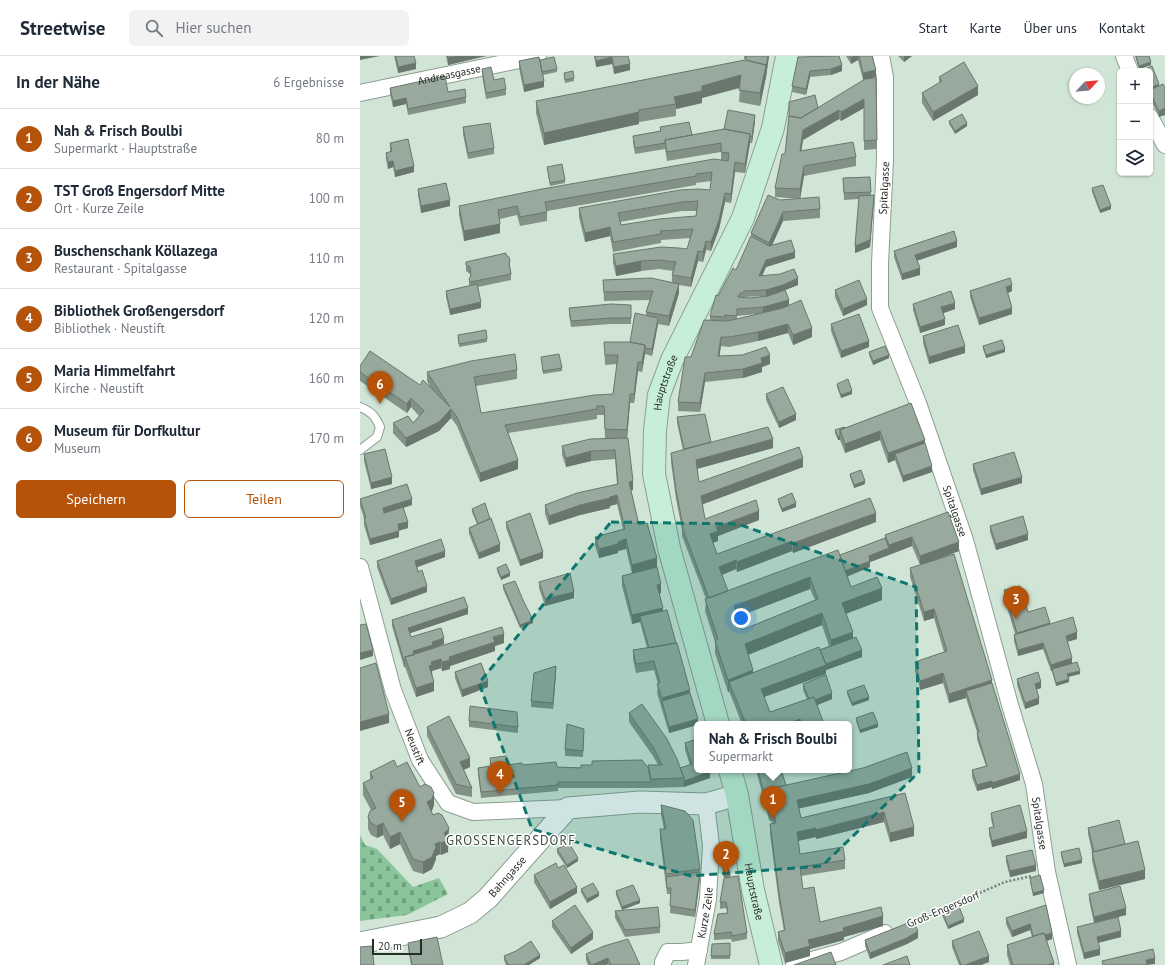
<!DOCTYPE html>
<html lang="de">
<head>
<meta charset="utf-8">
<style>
	body { margin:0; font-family:"PT Sans",sans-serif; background:#f2f2f3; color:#1f2937 }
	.controls { position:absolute; right:12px; top:12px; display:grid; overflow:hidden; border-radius:6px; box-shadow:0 1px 3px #0004 }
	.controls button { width:36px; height:36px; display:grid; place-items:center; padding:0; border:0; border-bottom:1px solid #e0e1e3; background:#fff; color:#1f2937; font:20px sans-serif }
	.compass { position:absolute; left:709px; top:12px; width:36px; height:36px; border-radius:50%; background:#fff; box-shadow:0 1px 3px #0004; rotate:64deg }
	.scale { position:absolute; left:12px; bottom:10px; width:50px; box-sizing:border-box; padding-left:4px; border:2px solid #252d27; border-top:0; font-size:11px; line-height:14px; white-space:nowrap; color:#252d27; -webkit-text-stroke:3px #fff; paint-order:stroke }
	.you { position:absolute; left:381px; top:562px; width:14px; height:14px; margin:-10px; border:3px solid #fff; border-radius:50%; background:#1a73e8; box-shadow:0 0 0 6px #1a73e833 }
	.badge { display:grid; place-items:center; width:26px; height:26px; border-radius:50%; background:#b45309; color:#fff; font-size:13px; font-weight:700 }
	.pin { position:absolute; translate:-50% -33px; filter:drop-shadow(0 1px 2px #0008) }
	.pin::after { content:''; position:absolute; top:21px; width:14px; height:12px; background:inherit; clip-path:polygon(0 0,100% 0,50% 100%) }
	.popup { position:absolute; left:334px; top:665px; width:158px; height:52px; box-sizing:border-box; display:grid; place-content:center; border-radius:6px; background:#fff; filter:drop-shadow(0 1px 3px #0005); font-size:13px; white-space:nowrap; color:#747a83 }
	.popup b { font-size:15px; color:#1f2937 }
	.popup::after { content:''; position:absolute; left:50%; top:100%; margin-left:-8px; border:8px solid transparent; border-top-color:#fff }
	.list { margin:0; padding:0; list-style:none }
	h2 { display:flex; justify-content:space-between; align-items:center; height:52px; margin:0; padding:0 16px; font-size:17px }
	h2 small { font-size:13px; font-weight:400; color:#747a83 }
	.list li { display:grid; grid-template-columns:26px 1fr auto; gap:12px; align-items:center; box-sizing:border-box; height:60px; padding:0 16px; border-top:1px solid #e0e1e3 }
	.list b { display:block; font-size:15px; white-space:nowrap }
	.list p { margin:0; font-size:13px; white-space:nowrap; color:#747a83 }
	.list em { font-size:13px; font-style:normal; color:#747a83 }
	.actions { display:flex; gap:8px; padding:12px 16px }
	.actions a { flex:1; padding:9px 0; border:1px solid #b45309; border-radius:6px; text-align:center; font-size:14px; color:#b45309 }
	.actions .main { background:#b45309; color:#fff }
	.icon { flex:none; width:22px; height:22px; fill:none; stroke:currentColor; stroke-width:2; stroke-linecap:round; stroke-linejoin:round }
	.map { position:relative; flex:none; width:805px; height:909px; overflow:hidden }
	header { display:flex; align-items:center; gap:24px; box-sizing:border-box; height:56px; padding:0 20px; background:#fff; border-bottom:1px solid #e0e1e3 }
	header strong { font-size:19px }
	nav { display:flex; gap:22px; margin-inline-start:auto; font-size:14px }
	.search { width:280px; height:36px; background:#f2f2f3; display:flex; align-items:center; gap:10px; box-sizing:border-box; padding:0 14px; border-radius:6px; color:#747a83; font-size:15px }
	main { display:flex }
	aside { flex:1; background:#fff }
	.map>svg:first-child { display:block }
	.cemetery { fill:url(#cemetery-stones) }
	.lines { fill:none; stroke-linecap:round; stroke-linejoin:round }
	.service-casing { stroke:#8c9e91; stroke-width:10 }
	.minor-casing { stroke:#8c9e91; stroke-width:18 }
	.tertiary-casing { stroke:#8c9e91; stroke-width:23 }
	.secondary-casing { stroke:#8c9e91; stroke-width:24 }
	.path { stroke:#758278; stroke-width:2.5; stroke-dasharray:2 2; stroke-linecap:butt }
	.service { stroke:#fff; stroke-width:8 }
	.minor { stroke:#fff; stroke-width:16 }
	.tertiary { stroke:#fff; stroke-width:21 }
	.secondary { stroke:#c7efd7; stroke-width:22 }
	.wall { fill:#839287; fill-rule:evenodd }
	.shaded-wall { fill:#6a776e }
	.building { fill:#98aa9d; stroke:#6a776e; fill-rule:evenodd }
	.marked { fill:#0f766e; fill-opacity:0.2; stroke:#0f766e; stroke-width:3; stroke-dasharray:8 5; stroke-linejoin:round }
	.labels { text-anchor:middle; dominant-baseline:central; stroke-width:3; stroke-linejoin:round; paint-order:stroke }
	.street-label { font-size:11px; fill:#252d27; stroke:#fff }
	.quarter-label { font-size:13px; letter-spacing:1px; fill:#3a4a3e; stroke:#fff }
</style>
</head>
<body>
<header>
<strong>Streetwise</strong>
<div class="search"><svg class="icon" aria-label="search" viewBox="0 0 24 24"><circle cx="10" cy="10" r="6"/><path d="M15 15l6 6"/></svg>Hier suchen</div>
<nav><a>Start</a><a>Karte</a><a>Über uns</a><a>Kontakt</a></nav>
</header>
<main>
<aside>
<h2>In der Nähe<small>6 Ergebnisse</small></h2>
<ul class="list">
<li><span class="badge">1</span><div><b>Nah &amp; Frisch Boulbi</b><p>Supermarkt · Hauptstraße</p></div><em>80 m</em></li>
<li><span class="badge">2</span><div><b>TST Groß Engersdorf Mitte</b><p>Ort · Kurze Zeile</p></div><em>100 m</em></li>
<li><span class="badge">3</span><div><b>Buschenschank Köllazega</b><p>Restaurant · Spitalgasse</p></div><em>110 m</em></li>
<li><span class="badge">4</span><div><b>Bibliothek Großengersdorf</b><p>Bibliothek · Neustift</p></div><em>120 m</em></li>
<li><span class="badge">5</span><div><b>Maria Himmelfahrt</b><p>Kirche · Neustift</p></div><em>160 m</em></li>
<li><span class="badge">6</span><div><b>Museum für Dorfkultur</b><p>Museum</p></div><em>170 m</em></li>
</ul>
<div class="actions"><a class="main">Speichern</a><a>Teilen</a></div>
</aside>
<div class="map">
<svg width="805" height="909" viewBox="0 0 805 909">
	<defs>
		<pattern id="cemetery-stones" width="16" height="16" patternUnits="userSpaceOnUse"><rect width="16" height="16" fill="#8ac49b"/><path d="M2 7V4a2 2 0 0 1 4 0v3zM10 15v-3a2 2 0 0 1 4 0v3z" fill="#71a07e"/></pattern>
	</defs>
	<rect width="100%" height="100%" fill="#d1e5d6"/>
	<path class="cemetery" d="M 0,779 L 5,789 L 17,793 L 53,831 L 79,822 L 88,838 L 47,859 L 0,865 Z"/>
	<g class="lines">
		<g class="service-casing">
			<path id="service" d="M 0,351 C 12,356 15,360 20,371 L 17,381 L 0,394"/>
		</g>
		<g class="minor-casing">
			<g id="minor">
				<path id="s1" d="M 521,0 L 525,21 L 525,104 L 520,207 L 520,252 L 558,347 L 605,484 L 650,649 L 674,728 L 687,816 L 708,909"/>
				<path d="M 764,0 L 770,15"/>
				<path id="s2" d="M 0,37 L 178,0"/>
				<path d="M 790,61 L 805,89"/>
				<path id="s3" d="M 0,511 L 33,634 L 60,704 L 88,747 L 113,756 L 208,752"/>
				<path d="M 303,909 L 303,906 L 308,896 L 322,896 L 339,894"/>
				<path id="s4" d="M 336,909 L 348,843 L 351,789 L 346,748"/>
				<path d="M 434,909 L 481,896 L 525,877"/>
			</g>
		</g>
		<g class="tertiary-casing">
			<g id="tertiary">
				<path id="s5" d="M 0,887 L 81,871 L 110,857 L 128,842 L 208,752 L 280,746 L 346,748 L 377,739"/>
			</g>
		</g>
		<g class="secondary-casing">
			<g id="secondary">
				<path id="s6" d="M 358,668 L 309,492 L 294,418 L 295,374 L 299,339 L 312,304 L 383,162 L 413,72 L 427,0"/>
				<path id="s7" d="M 370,714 L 377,739 L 393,834 L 411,909"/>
			</g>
		</g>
		<path class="path" d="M 550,867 L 645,826 L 672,820"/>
		<use href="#service" class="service"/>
		<use href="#minor" class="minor"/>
		<use href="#tertiary" class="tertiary"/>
		<use href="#secondary" class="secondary"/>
	</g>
	<path class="wall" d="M 34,0 L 54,0 L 56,13 L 38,17 Z
		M 86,0 L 126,0 L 88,9 Z
		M 234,0 L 268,0 L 270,14 L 254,18 L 252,8 L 236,11 Z
		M 384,0 L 409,0 L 406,21 L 400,50 L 379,46 L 380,32 L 342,42 L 342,47 L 316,53 L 316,60 L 279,66 L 279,68 L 184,89 L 176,57 L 176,45 L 386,4 L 386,3 L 384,3 Z
		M 486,0 L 512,0 L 516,21 L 503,24 L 498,4 L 491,8 Z
		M 538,0 L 552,0 L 544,6 Z
		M 775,0 L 789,0 L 791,9 L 779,13 Z
		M 438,1 L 482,15 L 471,19 L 450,21 L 446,39 L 432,36 L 432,30 Z
		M 180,4 L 197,13 L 197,16 L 183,19 L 184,31 L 164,36 L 159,12 L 159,5 Z
		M 122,13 L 134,24 L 146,33 L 146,39 L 126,43 L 122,19 Z
		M 790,15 L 799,30 L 799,61 L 790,42 Z
		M 204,17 L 214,22 L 214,25 L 205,27 Z
		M 579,21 L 618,39 L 573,65 L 562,47 L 562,37 L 579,27 Z
		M 516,22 L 517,93 L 504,94 L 504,52 L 481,65 L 479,63 L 443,84 L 441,95 L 496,101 L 496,110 L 444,120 L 440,143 L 415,141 L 415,132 L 425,98 L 429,63 L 458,52 Z
		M 30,32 L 88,36 L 106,41 L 106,47 L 48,59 L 46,48 L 33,51 L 30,38 Z
		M 395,65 L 392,87 L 390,87 L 385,117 L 375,116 L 371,147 L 365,146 L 359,173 L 351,195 L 346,194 L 343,206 L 338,205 L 331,231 L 319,229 L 319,237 L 309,270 L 298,268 L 292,300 L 285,298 L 282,316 L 278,315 L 274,347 L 270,347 L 267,382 L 273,434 L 271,434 L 279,469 L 297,511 L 301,537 L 299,538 L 303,555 L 330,637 L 338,668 L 337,668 L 337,669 L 309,677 L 297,637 L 298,628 L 294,614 L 276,617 L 273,603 L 273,594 L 287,592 L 280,566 L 272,568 L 262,530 L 262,520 L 272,518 L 266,493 L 258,495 L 258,497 L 239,502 L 235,490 L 235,481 L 263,473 L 257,448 L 250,450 L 250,452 L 220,459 L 189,469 L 185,458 L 185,449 L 257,428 L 255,403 L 231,405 L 206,411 L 202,399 L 202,390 L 245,382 L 244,359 L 237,359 L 237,363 L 148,377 L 158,413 L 120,426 L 97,370 L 91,362 L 79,375 L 46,391 L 33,377 L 33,367 L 53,367 L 59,360 L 51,351 L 47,357 L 0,325 L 0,310 L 71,333 L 67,325 L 67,316 L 157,314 L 157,323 L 116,330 L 121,357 L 253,338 L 257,308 L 245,309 L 244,286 L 270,286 L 286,259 L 286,256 L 290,244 L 244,245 L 243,224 L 312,226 L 312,219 L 313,215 L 299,213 L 281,215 L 256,220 L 253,207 L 253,198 L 327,193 L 330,182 L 301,184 L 301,187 L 253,196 L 250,180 L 225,186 L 219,161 L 219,152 L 350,134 L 351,125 L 336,127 L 336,129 L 187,155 L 187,165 L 160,170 L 157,159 L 140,163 L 140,177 L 104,185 L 99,159 L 99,150 L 361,104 L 361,96 L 307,105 L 305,93 L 275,98 L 273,86 L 273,80 L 300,75 L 300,71 L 332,79 L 364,73 ZM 322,155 L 336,155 L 336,160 L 261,169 L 260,166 Z
		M 589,65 L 607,70 L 595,78 L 589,68 Z
		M 103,71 L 134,92 L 134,98 L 108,103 L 103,78 Z
		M 30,87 L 54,116 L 35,121 L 33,111 L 28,113 L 26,103 L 26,97 L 30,96 Z
		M 187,111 L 205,124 L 205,127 L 190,130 Z
		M 510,121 L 511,139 L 514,145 L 510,191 L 495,197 L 499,143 L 484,144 L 483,122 Z
		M 732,132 L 751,153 L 740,157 L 732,136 Z
		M 58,133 L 90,150 L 61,157 L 58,139 Z
		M 420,144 L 460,153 L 460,162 L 423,165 L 412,189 L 435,202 L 406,211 L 402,220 L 438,229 L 425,234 L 429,249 L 452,281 L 433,289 L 428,277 L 398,285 L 369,291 L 361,290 L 359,300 L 410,308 L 402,311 L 402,316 L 383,322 L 345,326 L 340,356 L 318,355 L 318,346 L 331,301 L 350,264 L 350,260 L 358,240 L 376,214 L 391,180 L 391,177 ZM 406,240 L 390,242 L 383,242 L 384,241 ZM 397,258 L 377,263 L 377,260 Z
		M 597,191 L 557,205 L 560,219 L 542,224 L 534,201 L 534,195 Z
		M 106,206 L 150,211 L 150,212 L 151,218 L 151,224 L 118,231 L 121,252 L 90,259 L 86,241 L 86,235 L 109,230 L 109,223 L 110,221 L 110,218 L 106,215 Z
		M 475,234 L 507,249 L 483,260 L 475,241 Z
		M 610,235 L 652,235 L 648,237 L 652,258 L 619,269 L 610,241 Z
		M 553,248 L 595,253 L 583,257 L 585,269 L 560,277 L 553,254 Z
		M 271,249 L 271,268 L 251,268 L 211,271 L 209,258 L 209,252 Z
		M 471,268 L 509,291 L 481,302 L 471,275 Z
		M 98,279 L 127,283 L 127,286 L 99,291 Z
		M 563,280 L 605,297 L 569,308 L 563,287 Z
		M 623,290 L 645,296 L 626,302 L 623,293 Z
		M 509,296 L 529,302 L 513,309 L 509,299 Z
		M 181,301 L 202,312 L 202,315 L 183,318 Z
		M 477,328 L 492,338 L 481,342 L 477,331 Z
		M 406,338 L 436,364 L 419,372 L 406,344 Z
		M 551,347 L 565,387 L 572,416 L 543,426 L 535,404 L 528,407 L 520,384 L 485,397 L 480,384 L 478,384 L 475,377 L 475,374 L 485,372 Z
		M 317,361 L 351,386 L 413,392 L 337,413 L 339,426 L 443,411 L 342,448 L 345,463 L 399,464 L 358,480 L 358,485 L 353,486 L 357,498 L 516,466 L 433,497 L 432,495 L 377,516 L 376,513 L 362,519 L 368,535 L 480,499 L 525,482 L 525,479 L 588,456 L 599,495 L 572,505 L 632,627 L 660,724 L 632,733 L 632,731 L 617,735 L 612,721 L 612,714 L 626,710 L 617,683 L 617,676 L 606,642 L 589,647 L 583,627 L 560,634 L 555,615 L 555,606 L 584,596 L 574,562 L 564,565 L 550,521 L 550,512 L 560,509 L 552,490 L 510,506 L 510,511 L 487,520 L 491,531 L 522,544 L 486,558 L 493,582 L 502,601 L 466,614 L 466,618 L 404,641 L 410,656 L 447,643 L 443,634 L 443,628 L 472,643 L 457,649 L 464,668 L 382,668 L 369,635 L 368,636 L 355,597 L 355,586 L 345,555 L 346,543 L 322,480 L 322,473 L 316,443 L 311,406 L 311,397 L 323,394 L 317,367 ZM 450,533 L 455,544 L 382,574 L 377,561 ZM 462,569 L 469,590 L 393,617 L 388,599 Z
		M 4,398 L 32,428 L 11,433 L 4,405 Z
		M 613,408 L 662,427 L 621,439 L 613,414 Z
		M 490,418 L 505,428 L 494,432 L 490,421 Z
		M 0,443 L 52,449 L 43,452 L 48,472 L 39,474 L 39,481 L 10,489 L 4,469 L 4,462 L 0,450 Z
		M 418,443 L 436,451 L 422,456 L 418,446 Z
		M 112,453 L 140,495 L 119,503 L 109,478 L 109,472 L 117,468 L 112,456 Z
		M 146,466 L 183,502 L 160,510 L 146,472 Z
		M 630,470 L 668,484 L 636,494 L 630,476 Z
		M 85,501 L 57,511 L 67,536 L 31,549 L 17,511 L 17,505 Z
		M 137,512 L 150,520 L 141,524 L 137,515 Z
		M 179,526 L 214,542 L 185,550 L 179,532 Z
		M 143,529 L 173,567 L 160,572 L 143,533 Z
		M 644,534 L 668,556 L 717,583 L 707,586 L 712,607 L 720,618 L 708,621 L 709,626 L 696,630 L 692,615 L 691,615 L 683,593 L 658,600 L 654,585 L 654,579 L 655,578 L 644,541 Z
		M 108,558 L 49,577 L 51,581 L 84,588 L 73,592 L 144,587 L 135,590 L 135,595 L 90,610 L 90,613 L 82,615 L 81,612 L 72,615 L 74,635 L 56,641 L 45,611 L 44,611 L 32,570 L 32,564 Z
		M 95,616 L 128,631 L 102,641 L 95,622 Z
		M 196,617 L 193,653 L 171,651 L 171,645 Z
		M 657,623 L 681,632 L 676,634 L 679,648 L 665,653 L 657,629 Z
		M 487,635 L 509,644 L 492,650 L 487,638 Z
		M 269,657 L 320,712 L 330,709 L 325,694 L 325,687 L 350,722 L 324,731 L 291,732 L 198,732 L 198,735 L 121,742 L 118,718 L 118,712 L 130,710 L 130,702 L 147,709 L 162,709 L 197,711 L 288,712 L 288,709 L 298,709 L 293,700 L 269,666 Z
		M 496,662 L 518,671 L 500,677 L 496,665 Z
		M 109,665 L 158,671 L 158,677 L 109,671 Z
		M 67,671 L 110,711 L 104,714 L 112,732 L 112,741 L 96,738 L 67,680 Z
		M 224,680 L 223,701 L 205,700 L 205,693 Z
		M 37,711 L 60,731 L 74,749 L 71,756 L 89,784 L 88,787 L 88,796 L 81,799 L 80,798 L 76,800 L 76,803 L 72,813 L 63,818 L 53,815 L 40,788 L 30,793 L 23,779 L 17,782 L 11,779 L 8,773 L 8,761 L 11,754 L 3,739 L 3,727 L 10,724 L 10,716 Z
		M 396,714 L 421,714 L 426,729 L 552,721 L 509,737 L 439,752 L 441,762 L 545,737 L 554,780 L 530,786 L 524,766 L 456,783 L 456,781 L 438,785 L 440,798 L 485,804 L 485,813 L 441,820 L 443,833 L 460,866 L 523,870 L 484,881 L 484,884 L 450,893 L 450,900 L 425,907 L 418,885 L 418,876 L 424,875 L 419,847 L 410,778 L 410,768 L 414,768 L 409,764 L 404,744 Z
		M 301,749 L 340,813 L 340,822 L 335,861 L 310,857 L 311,838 L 307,838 L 300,783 L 300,773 L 304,773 L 301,759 Z
		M 631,757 L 667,782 L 632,791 L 629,779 L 629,772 L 633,771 L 631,763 Z
		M 728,772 L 765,788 L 785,823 L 739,834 L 732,805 L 732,796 L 728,778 Z
		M 197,793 L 218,805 L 207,812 L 197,797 Z
		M 701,796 L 722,807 L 704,811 L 701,799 Z
		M 646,800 L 676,815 L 650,821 L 646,806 Z
		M 368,810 L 370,821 L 387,877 L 387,883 L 372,886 L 371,883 L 354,884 L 354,878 L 367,857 L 366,852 L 360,853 L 360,846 L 364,823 L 363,811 Z
		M 174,819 L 217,837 L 190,853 L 174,826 Z
		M 670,822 L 684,837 L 673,840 L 670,825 Z
		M 221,833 L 239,840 L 227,847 L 221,836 Z
		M 256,835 L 280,847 L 262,854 L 256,839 Z
		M 729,838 L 766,859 L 758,861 L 761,881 L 738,887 L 740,899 L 724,903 L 717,877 L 717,871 L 734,867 L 729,844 Z
		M 686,849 L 692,883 L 687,885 L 694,909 L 650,909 L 647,899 L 647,889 L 672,881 L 670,874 L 652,881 L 646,868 L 646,862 Z
		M 255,855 L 300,871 L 300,877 L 265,881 L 255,862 Z
		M 582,856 L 604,866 L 588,873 L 582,859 Z
		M 192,865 L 233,883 L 211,898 L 192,871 Z
		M 558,882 L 547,888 L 510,903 L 505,890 L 505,884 Z
		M 592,885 L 629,906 L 621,909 L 599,909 L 592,891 Z
		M 48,887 L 83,909 L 51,909 L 48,893 Z
		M 370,887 L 370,903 L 351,903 L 351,900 Z
		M 156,895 L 180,902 L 169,909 L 146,909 L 144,904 L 144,900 Z
		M 226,898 L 280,909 L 248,909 L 248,908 L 246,909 L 228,909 L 226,904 Z"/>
	<path class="shaded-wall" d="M 0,0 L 20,0 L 0,4 Z
		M 99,0 L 126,0 L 88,9 L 88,2 Z
		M 408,0 L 409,0 L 406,21 L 400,50 L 400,37 Z
		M 495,0 L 498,0 L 498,4 L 491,8 L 491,2 Z
		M 544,0 L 552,0 L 544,6 Z
		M 252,1 L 252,8 L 236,11 L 236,5 Z
		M 791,6 L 791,9 L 779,13 L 779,10 Z
		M 56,7 L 56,13 L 38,17 L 38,11 Z
		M 270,8 L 270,14 L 254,18 L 254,11 Z
		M 482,9 L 482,15 L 471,19 L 471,13 Z
		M 516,14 L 516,21 L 503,24 L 503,17 Z
		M 450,15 L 450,21 L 446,39 L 446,33 Z
		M 381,19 L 381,31 L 342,42 L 342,47 L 316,53 L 316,48 L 314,41 L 342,30 Z
		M 184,25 L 184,31 L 164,36 L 164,29 Z
		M 799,28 L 799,31 L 790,35 L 790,32 Z
		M 618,30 L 618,39 L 573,65 L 573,56 Z
		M 46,42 L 46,48 L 33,51 L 33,45 Z
		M 504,43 L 504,52 L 481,65 L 481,56 Z
		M 805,52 L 805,59 L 799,61 L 799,55 Z
		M 479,54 L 479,63 L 443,84 L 440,104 L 440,95 L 443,74 Z
		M 279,56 L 279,68 L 184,89 L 184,77 Z
		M 395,59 L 395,65 L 392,87 L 392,81 Z
		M 607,67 L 607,70 L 595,78 L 595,75 Z
		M 390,78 L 390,87 L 385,117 L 385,108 Z
		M 33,105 L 33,111 L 28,113 L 28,106 Z
		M 375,106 L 375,116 L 371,147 L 371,138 Z
		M 54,110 L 54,116 L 35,121 L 35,115 Z
		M 444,110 L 444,120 L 440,143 L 440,133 Z
		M 365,137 L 365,146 L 359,173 L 351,195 L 351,186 Z
		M 514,139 L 510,191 L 495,197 L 495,190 Z
		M 90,144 L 90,150 L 61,157 L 61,150 Z
		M 751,150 L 751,153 L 740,157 L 740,154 Z
		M 423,156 L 423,165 L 409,196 L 409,187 Z
		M 140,168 L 140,177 L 104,185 L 104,175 Z
		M 250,171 L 250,180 L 225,186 L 225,177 Z
		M 346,185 L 346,194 L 343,206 L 343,196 Z
		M 597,185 L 597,191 L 555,205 L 555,199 Z
		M 338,195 L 338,205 L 331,231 L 331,222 Z
		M 435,196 L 435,202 L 406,211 L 399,227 L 399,220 L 406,204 Z
		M 150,205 L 150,211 L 149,213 L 149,207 Z
		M 281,205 L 281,215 L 256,220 L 256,210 Z
		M 560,212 L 560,219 L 542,224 L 542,218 Z
		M 438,222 L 438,229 L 423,235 L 406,240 L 406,234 Z
		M 319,228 L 319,237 L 309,270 L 309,260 Z
		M 652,229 L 652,235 L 646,238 L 646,231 Z
		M 507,243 L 507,249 L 483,260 L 483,253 Z
		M 429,244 L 429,250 L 403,258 L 403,251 Z
		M 121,246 L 121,252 L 90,259 L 90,253 Z
		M 595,247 L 595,253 L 581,258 L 581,251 Z
		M 652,252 L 652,258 L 619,269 L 619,262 Z
		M 298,262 L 298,268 L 292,300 L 292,293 Z
		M 585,263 L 585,269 L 560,277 L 560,271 Z
		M 428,268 L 428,277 L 398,285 L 398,276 Z
		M 452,272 L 452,281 L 433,289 L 433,279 Z
		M 361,281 L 361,290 L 358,309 L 358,300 Z
		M 509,285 L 509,291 L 481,302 L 481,295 Z
		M 285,289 L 285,298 L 282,316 L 282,306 Z
		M 605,290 L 605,297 L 569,308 L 569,301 Z
		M 645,293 L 645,296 L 626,302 L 626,299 Z
		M 410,299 L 410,308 L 402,311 L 402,316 L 383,322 L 383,313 L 401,302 Z
		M 529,299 L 529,302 L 513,309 L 513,305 Z
		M 278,306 L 278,315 L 274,347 L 274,338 Z
		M 345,317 L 345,326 L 340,356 L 340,347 Z
		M 492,335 L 492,338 L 481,342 L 481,339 Z
		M 270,338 L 270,347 L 267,384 L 267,374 Z
		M 51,342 L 51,351 L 47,357 L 47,348 Z
		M 91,353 L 91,362 L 79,375 L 46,391 L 46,382 Z
		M 436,358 L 436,364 L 419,372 L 419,366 Z
		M 520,375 L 520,384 L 485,397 L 485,388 Z
		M 480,380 L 480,384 L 478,384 L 478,381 Z
		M 413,383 L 413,392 L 336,413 L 336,404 Z
		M 565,384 L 565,393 L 535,398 L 535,404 L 528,407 L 528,397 Z
		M 231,395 L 231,405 L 206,411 L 206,402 Z
		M 443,402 L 443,411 L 341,449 L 341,440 Z
		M 158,404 L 158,413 L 120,426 L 120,417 Z
		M 572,410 L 572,416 L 543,426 L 543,420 Z
		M 32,421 L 32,428 L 11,433 L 11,427 Z
		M 662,421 L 662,427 L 621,439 L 621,433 Z
		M 273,425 L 273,434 L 269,435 L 269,426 Z
		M 505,425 L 505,428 L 494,432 L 494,429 Z
		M 257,439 L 257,448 L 250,450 L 250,452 L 220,459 L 189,469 L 189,460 L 220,449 Z
		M 52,443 L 52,449 L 23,458 L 23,452 Z
		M 436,447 L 436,451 L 422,456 L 422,453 Z
		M 399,455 L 399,464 L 358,480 L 358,485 L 350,488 L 350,478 L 356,471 Z
		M 516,457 L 516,466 L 433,497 L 433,487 Z
		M 48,466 L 48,472 L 38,475 L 38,468 Z
		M 39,475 L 39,481 L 10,489 L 10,483 Z
		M 668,478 L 668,484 L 636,494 L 636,488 Z
		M 552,481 L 552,490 L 529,499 L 529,489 Z
		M 266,483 L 266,493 L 258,495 L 258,497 L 239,502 L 239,493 L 258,486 Z
		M 432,485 L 432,495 L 377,516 L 377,506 Z
		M 599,486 L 599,495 L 560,510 L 560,500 Z
		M 140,488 L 140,495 L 119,503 L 119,497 Z
		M 529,492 L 529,499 L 510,506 L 510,511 L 484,522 L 484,515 L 509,500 Z
		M 85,495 L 85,501 L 55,512 L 55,505 Z
		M 183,496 L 183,502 L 160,510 L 160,504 Z
		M 297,502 L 297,511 L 272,518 L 272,509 Z
		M 376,504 L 376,513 L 359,520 L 359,511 Z
		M 150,517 L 150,520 L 141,524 L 141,521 Z
		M 450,521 L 450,533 L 374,562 L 374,550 Z
		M 301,528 L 301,537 L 297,538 L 297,529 Z
		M 67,530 L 67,536 L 31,549 L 31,543 Z
		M 522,532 L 522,544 L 482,559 L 482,547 Z
		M 214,536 L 214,542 L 185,550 L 185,543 Z
		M 108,552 L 108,558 L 48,578 L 48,572 Z
		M 303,552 L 303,561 L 280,560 L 280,566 L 272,568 L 272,559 Z
		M 574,553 L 574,562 L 564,565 L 564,556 Z
		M 462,557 L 462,569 L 385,600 L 385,588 Z
		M 173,564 L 173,567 L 160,572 L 160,569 Z
		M 690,567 L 690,573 L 657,583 L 657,577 Z
		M 493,576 L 493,588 L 471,596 L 471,584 Z
		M 717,576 L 717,583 L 706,586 L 706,580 Z
		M 144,578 L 144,587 L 135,590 L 135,595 L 90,610 L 90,613 L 82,615 L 82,606 L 89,601 L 133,581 Z
		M 84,582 L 84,588 L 73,592 L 73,595 L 53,602 L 53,595 L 72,586 Z
		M 683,587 L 683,593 L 658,600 L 658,594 Z
		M 13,594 L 13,600 L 0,604 L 0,597 Z
		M 502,594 L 502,601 L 466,614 L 466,618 L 401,642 L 401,633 Z
		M 712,602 L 712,609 L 691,615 L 691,609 Z
		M 81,603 L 81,612 L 72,615 L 72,618 L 69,610 L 71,606 Z
		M 45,604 L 45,611 L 44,611 L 44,605 Z
		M 196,610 L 196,617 L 193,653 L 193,647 Z
		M 393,614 L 393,626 L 369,626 L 369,635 L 368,636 L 368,624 Z
		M 720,615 L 720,618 L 707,621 L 707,618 Z
		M 583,617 L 583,627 L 560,634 L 560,625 Z
		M 709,623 L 709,626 L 696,630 L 696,627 Z
		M 632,624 L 632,633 L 606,635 L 606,642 L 589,647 L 589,638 Z
		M 128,625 L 128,631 L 102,641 L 102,634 Z
		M 74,626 L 74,635 L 56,641 L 56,632 Z
		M 681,626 L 681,632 L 675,634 L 675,628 Z
		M 330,634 L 330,643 L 302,645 L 302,642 Z
		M 472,637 L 472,643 L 450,652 L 450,646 Z
		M 509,641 L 509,644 L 492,650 L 492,647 Z
		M 679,642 L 679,648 L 665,653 L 665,647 Z
		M 29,658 L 29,667 L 0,675 L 0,666 Z
		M 338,663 L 338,668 L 337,668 L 337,669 L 309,677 L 309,671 Z
		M 440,663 L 440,668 L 427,668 Z
		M 518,668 L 518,671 L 500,677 L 500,674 Z
		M 110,702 L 110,711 L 100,715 L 100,706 Z
		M 552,712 L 552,721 L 509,737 L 437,753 L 437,744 Z
		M 350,716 L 350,722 L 324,731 L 324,725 Z
		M 660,718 L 660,724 L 632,733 L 632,727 Z
		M 632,725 L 632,731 L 617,735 L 617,729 Z
		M 74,737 L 74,749 L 72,755 L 67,758 L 67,746 Z
		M 524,756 L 524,766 L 456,783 L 456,774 Z
		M 23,767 L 23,779 L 17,782 L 17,770 Z
		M 554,771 L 554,780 L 530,786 L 530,777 Z
		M 89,772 L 88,796 L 81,799 L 81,787 L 84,777 Z
		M 456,772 L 456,781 L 437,785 L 437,776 Z
		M 667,775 L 667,782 L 632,791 L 632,785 Z
		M 40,776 L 40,788 L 30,793 L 30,781 Z
		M 80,786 L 80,798 L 76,800 L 76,803 L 72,813 L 63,818 L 63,806 L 75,788 Z
		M 218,802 L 218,805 L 207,812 L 207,809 Z
		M 722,804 L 722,807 L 704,811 L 704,808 Z
		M 676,809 L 676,815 L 650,821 L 650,815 Z
		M 785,814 L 785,823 L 739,834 L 739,825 Z
		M 340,816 L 340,822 L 335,861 L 335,854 Z
		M 217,831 L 217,837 L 190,853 L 190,846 Z
		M 684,834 L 684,837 L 673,840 L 673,837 Z
		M 239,837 L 239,840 L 227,847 L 227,843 Z
		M 280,844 L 280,847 L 262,854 L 262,851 Z
		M 766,852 L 766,859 L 734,867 L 734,861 Z
		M 523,860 L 523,870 L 484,881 L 484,884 L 450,893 L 450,900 L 425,907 L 425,897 L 448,884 L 483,872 Z
		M 604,863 L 604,866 L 588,873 L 588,870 Z
		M 670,868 L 670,874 L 652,881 L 652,875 Z
		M 558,875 L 558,882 L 547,888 L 510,903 L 510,897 Z
		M 761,875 L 761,881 L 737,887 L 737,881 Z
		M 233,876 L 233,883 L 211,898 L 211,892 Z
		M 692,877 L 692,883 L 674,889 L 674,883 Z
		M 740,893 L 740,899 L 724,903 L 724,897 Z
		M 180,899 L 180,902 L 169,909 L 164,909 Z
		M 629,900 L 629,906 L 621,909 L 605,909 Z
		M 248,902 L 248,908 L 246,909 L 232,909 Z
		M 795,902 L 795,908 L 786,909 L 786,904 Z
		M 694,907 L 694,909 L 687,909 Z"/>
	<path class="building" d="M 36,0 L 54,0 L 56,7 L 38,11 Z
		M 87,0 L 99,0 L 88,2 Z
		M 235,0 L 268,0 L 270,8 L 254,11 L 252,1 L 236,5 Z
		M 386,0 L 408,0 L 406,12 L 406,9 L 386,4 Z
		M 479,0 L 482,9 L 471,13 L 450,15 L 446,33 L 432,30 L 438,1 Z
		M 490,0 L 495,0 L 491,2 Z
		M 499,0 L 512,0 L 516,14 L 503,17 Z
		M 776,0 L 789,0 L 791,6 L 779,10 Z
		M 179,1 L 184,25 L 164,29 L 159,5 Z
		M 194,1 L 197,13 L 182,16 L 180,4 Z
		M 385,4 L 406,9 L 400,37 L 379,34 L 381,19 L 342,30 L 342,35 L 314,41 L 316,48 L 279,54 L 279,56 L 184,77 L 176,45 L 339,13 Z
		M 604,6 L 618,30 L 573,56 L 562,37 L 582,25 L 579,21 Z
		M 792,10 L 799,28 L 790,32 L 790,15 L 780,15 Z
		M 131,11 L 134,24 L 144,22 L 146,33 L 126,37 L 122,13 Z
		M 213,15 L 214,22 L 205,24 L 204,17 Z
		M 85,20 L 88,36 L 105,33 L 106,41 L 48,53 L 46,42 L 33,45 L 30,32 Z
		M 516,22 L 517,84 L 504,85 L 504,43 L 481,56 L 479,54 L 443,74 L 440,95 L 493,86 L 496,101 L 444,110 L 440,133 L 415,132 L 422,98 L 425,98 L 429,60 L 441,62 L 505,23 Z
		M 803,28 L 805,31 L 805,52 L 799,55 L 790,36 L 790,34 Z
		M 455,39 L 458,52 L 441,62 L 429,60 L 429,61 L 429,46 Z
		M 368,54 L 395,59 L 392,81 L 390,81 L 390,78 L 364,73 Z
		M 602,58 L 607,67 L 595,75 L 589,65 Z
		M 329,66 L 332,79 L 305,84 L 305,87 L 275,92 L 273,80 L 301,75 L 300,71 Z
		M 130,67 L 134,92 L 108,97 L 103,71 Z
		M 364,73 L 390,78 L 385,108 L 375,106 L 371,138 L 365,137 L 359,164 L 351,186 L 346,185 L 343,196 L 338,195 L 331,222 L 312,219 L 316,206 L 299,204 L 281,205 L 256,210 L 253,198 L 301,191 L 319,192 L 327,193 L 333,173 L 300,175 L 301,178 L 253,186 L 250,171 L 225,177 L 219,152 L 320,134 L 339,133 L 350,134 L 352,116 L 336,118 L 336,120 L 185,146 L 187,156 L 160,161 L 157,150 L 138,154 L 140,168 L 104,175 L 99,150 L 182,133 L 354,103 L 368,105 L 369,97 L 361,96 L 361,87 L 307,96 L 305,84 ZM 338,145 L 336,160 L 299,163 L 261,169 L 258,157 L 322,146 Z
		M 48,83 L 54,110 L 35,115 L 33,105 L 28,106 L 26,97 L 32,95 L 30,87 Z
		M 202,108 L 205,124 L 190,127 L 187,111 Z
		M 510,121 L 511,136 L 484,137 L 483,122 Z
		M 86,127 L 90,144 L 61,150 L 58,133 Z
		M 743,129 L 751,150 L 740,154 L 732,132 Z
		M 408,139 L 420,144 L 459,141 L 460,153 L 423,156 L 409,187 L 391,177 Z
		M 514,139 L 510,184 L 495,190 L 499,140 Z
		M 594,175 L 597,185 L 555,199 L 560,212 L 542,218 L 534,195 Z
		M 391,180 L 409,190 L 431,184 L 435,196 L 406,204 L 399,220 L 420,218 L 434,213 L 438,222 L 423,229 L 406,234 L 384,235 L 383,237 L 380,237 L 378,241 L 390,242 L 408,240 L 425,234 L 429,244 L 403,251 L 377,253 L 377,260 L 365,259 L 365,261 L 350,260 L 356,239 L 358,240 L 373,212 L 376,214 Z
		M 146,197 L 146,199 L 149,201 L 150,205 L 149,207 L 151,218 L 110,226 L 109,223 L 111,220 L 110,211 L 106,209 L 106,206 Z
		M 291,222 L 319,228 L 309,260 L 286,256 L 293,235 L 244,236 L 243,224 Z
		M 650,222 L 652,229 L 646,231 L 652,252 L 619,262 L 610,235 Z
		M 499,224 L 507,243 L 483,253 L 475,234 Z
		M 117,228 L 121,246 L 90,253 L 86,235 Z
		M 591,235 L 595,247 L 581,251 L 585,263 L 560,271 L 553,248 Z
		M 441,244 L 452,272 L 433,279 L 428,268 L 398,276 L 369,281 L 361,281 L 358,300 L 382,299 L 406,291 L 410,299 L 401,302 L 402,307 L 383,313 L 345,317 L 340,347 L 318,346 L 325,301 L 331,301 L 344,264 L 368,265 L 423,252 Z
		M 251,248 L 271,249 L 271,262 L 251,262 L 211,265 L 209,252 Z
		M 275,257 L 298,262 L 292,293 L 285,292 L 285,289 L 270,286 Z
		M 499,258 L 509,285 L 481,295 L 471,268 Z
		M 598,269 L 605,290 L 569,301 L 563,280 Z
		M 126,274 L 127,283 L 99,288 L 98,279 Z
		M 642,284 L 645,293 L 626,299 L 623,290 Z
		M 244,286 L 269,286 L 285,289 L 282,306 L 278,306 L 274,338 L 270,338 L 267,374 L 245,373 L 244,350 L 237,350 L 237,353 L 145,369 L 158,404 L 120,417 L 97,361 L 91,353 L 79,366 L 46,382 L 33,367 L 48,360 L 53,367 L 64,355 L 51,342 L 47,348 L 0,316 L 0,310 L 10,295 L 60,329 L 63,324 L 90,351 L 67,316 L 111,305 L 155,298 L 157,314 L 114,321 L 121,357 L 235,339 L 253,338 L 258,299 L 245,299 Z
		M 525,290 L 529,299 L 513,305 L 509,296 Z
		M 199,298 L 202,312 L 183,315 L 181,301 Z
		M 488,323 L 492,335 L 481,339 L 477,328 Z
		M 423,331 L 436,358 L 419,366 L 406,338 Z
		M 551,347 L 565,384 L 528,397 L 520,375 L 485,388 L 480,374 Z
		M 345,358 L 351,386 L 324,393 L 317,361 Z
		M 408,371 L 413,383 L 336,404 L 339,426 L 439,391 L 443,402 L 341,440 L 345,463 L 396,444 L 399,455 L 356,471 L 358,475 L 350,478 L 357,498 L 510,442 L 516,457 L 433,487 L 432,485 L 377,506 L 376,504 L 359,511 L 368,535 L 349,542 L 322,471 L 323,471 L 316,434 L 311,397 Z
		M 484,371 L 485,372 L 480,374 L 480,380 L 478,381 L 475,374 Z
		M 268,382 L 273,425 L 269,426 L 279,469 L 287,467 L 297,502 L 272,509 L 266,483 L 258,486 L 258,488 L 239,493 L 235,481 L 265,473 L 257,439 L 250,441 L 250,442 L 220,449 L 189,460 L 185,449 L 217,437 L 258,428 L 255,394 L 231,395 L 206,402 L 202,390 L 230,383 Z
		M 565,387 L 572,410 L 543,420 L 535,398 Z
		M 25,393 L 32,421 L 11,427 L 4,398 Z
		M 654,396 L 662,421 L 621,433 L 613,408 Z
		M 501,414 L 505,425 L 494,429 L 490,418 Z
		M 47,428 L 52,443 L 23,452 L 24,457 L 43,451 L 48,466 L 38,468 L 39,475 L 10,483 L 4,462 L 6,462 L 0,443 Z
		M 432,437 L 436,447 L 422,453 L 418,443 Z
		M 125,447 L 130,463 L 118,468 L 112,453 Z
		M 588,456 L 599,486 L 560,500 L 552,481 L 529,489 L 525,479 Z
		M 170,457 L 183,496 L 160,504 L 146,466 Z
		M 663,460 L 668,478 L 636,488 L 630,470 Z
		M 131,462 L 140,488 L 119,497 L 109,472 Z
		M 525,482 L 529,492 L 509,500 L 510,505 L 485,515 L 480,499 Z
		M 81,483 L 85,495 L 55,505 L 58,516 L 62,514 L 67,530 L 31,543 L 17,505 Z
		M 478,494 L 491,531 L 517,521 L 522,532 L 482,547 L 493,576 L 471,584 L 462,557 L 385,588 L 393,614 L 368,624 L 355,585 L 358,583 L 345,543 ZM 450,521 L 458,543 L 382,574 L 374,550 Z
		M 594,498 L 632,624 L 589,638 L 583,617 L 560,625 L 555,606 L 587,595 L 574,553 L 564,556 L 550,512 Z
		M 146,508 L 150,517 L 141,521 L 137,512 Z
		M 297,511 L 301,528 L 297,529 L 303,552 L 272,559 L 262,520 Z
		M 210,517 L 214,536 L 185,543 L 179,526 Z
		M 155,525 L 163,544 L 173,564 L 160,569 L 143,529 Z
		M 660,530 L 668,556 L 685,551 L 690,567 L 657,577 L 644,534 Z
		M 104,541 L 108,552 L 48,572 L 51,581 L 81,572 L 84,582 L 72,586 L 73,589 L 53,595 L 54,599 L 45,601 L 45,604 L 44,605 L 32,564 Z
		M 307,554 L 316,587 L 289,592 L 280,560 Z
		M 713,561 L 717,576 L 706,580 L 712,602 L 691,609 L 683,587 L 658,594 L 654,579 Z
		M 6,568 L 13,594 L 0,597 L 0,569 Z
		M 142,571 L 144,578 L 133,581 L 135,586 L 89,601 L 90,604 L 82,606 L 81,603 L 71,606 L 72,609 L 69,610 L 74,626 L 56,632 L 45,601 Z
		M 496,581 L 502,594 L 466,608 L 460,594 Z
		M 317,587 L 330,634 L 302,642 L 297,628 L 300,627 L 294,605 L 276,608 L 273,594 Z
		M 459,591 L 466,609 L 401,633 L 410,656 L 454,641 L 464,668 L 442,668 L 440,663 L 427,668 L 386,668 L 369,626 Z
		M 717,606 L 720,615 L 707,618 L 709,623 L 696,627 L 692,613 Z
		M 16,607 L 29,658 L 0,666 L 0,612 Z
		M 121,607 L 128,625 L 102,634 L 95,616 Z
		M 196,610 L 193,647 L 171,645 L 174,617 Z
		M 678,616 L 681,626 L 675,628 L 679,642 L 665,647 L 657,623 Z
		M 466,619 L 472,637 L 455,644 L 454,641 L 449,643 L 443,628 Z
		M 632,627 L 660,718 L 632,727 L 632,725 L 617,729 L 612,714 L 627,710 L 617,677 L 619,676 L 606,635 Z
		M 504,629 L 509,641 L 492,647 L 487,635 Z
		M 330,637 L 338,663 L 309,671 L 302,645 Z
		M 282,648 L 307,683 L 317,703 L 324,722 L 291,723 L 288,709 L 302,709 L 293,691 L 269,657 Z
		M 110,650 L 157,656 L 158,671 L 109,665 Z
		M 513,656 L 518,668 L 500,674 L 496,662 Z
		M 89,660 L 110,702 L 100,706 L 112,732 L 96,728 L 67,671 Z
		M 207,668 L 224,673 L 223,695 L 205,693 Z
		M 337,683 L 337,714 L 349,714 L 350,716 L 324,725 L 324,722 L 320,712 L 332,708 L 325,687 Z
		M 547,696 L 552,712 L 509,728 L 437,744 L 441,762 L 545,737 L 554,771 L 530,777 L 524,756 L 456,774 L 456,772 L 437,776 L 440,798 L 483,791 L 485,804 L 440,811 L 443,833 L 454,831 L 460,866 L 521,851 L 523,860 L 483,872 L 484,875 L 448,884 L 450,890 L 425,897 L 418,876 L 425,874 L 419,837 L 410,768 L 416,767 L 414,759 L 409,755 L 404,734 L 503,712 Z
		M 146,700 L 147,709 L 162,707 L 162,709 L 196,706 L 197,711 L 221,712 L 221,709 L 232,709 L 232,705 L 282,704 L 288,712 L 291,726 L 198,726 L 198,729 L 121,736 L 118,712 L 131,710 L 130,702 Z
		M 34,704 L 37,711 L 47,706 L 60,731 L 65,728 L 71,731 L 74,737 L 72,743 L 67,746 L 73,759 L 78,757 L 82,759 L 89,772 L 87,775 L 84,777 L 88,784 L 81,787 L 80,786 L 75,788 L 76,791 L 72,801 L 63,806 L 53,803 L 40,776 L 30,781 L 23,767 L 17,770 L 11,767 L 8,761 L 10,755 L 16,752 L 3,727 L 13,722 L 10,716 Z
		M 398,714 L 421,714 L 426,729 L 404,734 L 404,737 Z
		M 301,749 L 325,755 L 333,764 L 340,813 L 306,818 L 300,773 L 306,773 Z
		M 660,749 L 667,775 L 632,785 L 629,772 L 634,771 L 631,757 Z
		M 759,764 L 765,788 L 734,796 L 728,772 Z
		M 778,785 L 785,814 L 739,825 L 732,796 Z
		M 209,787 L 218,802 L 207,809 L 197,793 Z
		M 719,792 L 722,804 L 704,808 L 701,796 Z
		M 672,794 L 676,809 L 650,815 L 646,800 Z
		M 196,807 L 198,812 L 204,809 L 217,831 L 190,846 L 174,819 Z
		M 368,810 L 370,820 L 364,820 L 363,811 Z
		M 340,816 L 335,854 L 310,850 L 311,832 L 307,832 L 306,821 Z
		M 680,819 L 684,834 L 673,837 L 670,822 Z
		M 378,820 L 387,877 L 372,880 L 371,876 L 354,878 L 358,858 L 368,857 L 366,846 L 360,846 L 364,822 Z
		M 233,827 L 239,837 L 227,843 L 221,833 Z
		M 273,829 L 280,844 L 262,851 L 256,835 Z
		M 760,830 L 766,852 L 734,861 L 729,838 Z
		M 598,848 L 604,863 L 588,870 L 582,856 Z
		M 215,849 L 233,876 L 211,892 L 192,865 Z
		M 686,849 L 692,877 L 685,879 L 684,877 L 673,880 L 670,868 L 652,875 L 646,862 Z
		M 298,851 L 300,871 L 265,874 L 255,855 Z
		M 758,861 L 761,875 L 737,881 L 740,893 L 724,897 L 717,871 Z
		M 553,865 L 558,875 L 547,882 L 510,897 L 505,884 Z
		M 619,875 L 629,900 L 605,909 L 601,909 L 592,885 Z
		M 684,877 L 694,907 L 687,909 L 653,909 L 647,889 Z
		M 77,881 L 83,909 L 52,909 L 48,887 Z
		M 268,883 L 280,909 L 251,909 L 248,902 L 232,909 L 231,909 L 226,898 L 244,890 Z
		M 171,885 L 180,899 L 164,909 L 148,909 L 144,900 L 156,895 Z
		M 370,887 L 370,900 L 351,900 L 352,888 Z
		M 12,890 L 14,909 L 0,909 L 0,891 Z
		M 793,893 L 795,902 L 786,904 L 787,909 L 743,909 L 742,905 Z
		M 471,896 L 476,909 L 434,909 Z
		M 547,900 L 550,909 L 523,909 Z"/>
	<path class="marked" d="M 251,466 L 378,468 L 556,531 L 559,716 L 462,810 L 331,820 L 172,773 L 119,627 Z"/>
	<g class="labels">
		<g class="street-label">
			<text stroke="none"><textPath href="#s2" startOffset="91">Andreasgasse</textPath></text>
			<text transform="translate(524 132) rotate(-87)">Spitalgasse</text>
			<text stroke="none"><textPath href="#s6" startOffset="351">Hauptstraße</textPath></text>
			<text stroke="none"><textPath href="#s1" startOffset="469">Spitalgasse</textPath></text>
			<text stroke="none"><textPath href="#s3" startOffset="188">Neustift</textPath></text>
			<text stroke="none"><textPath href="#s1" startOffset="793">Spitalgasse</textPath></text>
			<text stroke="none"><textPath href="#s5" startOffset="167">Bahngasse</textPath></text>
			<text stroke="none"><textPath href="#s7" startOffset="124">Hauptstraße</textPath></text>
			<text transform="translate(583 853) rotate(-23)">Groß-Engersdorf</text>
			<text stroke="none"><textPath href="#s4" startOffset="53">Kurze Zeile</textPath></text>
		</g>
		<g class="quarter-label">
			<text x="151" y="784">GROSSENGERSDORF</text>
		</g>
	</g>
</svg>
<div class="controls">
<button>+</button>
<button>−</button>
<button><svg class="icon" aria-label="layers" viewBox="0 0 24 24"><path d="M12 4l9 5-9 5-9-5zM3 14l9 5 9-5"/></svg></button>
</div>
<svg class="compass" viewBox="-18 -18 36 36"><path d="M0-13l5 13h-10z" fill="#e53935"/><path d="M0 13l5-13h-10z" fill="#747a83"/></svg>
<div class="scale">20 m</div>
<div class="you"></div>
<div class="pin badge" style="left:413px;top:763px">1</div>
<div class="popup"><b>Nah &amp; Frisch Boulbi</b>Supermarkt</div>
<div class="pin badge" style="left:366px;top:818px">2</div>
<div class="pin badge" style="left:656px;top:563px">3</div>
<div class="pin badge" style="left:140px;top:738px">4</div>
<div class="pin badge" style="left:42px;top:766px">5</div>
<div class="pin badge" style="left:20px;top:348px">6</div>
</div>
</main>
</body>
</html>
